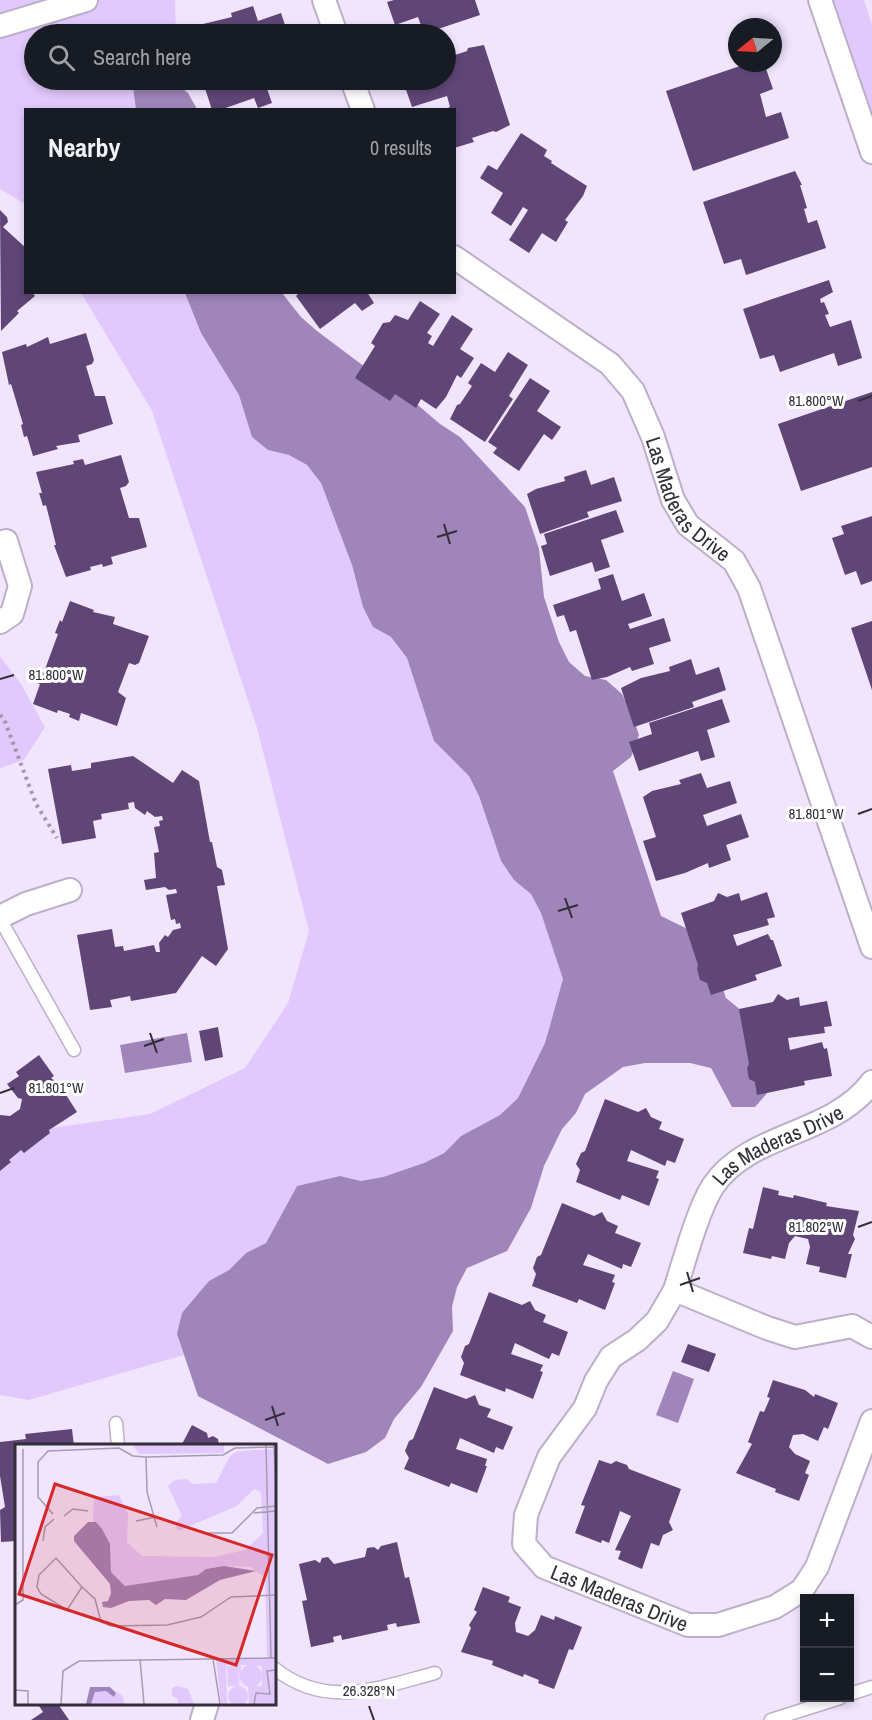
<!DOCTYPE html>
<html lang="en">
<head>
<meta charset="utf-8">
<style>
	body { margin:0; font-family:"Archivo Narrow",sans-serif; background:#242831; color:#f1f3f6 }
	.controls { position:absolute; right:18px; bottom:18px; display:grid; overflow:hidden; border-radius:0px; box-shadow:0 3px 9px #0003 }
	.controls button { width:54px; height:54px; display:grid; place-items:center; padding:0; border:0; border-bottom:2px solid #363941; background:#171b24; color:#f1f3f6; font:30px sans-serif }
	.compass { position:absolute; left:728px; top:18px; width:54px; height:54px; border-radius:50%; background:#171b24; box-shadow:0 3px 9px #0003; rotate:252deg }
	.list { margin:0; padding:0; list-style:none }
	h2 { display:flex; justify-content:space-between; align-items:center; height:78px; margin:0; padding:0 24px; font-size:26px }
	h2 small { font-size:20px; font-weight:400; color:#9ea1a6 }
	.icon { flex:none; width:33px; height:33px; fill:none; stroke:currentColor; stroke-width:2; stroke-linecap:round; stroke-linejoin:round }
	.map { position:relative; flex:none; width:872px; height:1720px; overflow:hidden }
	.search { position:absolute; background:#171b24; box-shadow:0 3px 9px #0003; left:24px; top:24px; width:432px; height:66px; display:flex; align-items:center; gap:15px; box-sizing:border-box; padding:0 21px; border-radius:33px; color:#9ea1a6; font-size:22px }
	.panel { position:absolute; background:#171b24; box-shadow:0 3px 9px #0003; left:24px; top:108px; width:432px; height:186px; border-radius:0px }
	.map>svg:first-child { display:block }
	.green { fill:#e2c9fd }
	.water { fill:#9f85ba }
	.building { fill:#5f4677 }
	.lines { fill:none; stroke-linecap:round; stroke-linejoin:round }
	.service-casing { stroke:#bbb0c8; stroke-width:15 }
	.minor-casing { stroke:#bbb0c8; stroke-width:26 }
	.path { stroke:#a097a9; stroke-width:4; stroke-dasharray:3 4.5; stroke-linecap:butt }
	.service { stroke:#fff; stroke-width:12 }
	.minor { stroke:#fff; stroke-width:22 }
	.ticks { fill:none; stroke:#332e38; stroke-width:2 }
	.labels { text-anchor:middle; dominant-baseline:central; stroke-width:6; stroke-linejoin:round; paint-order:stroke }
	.street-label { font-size:21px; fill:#332e38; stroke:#fff }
	.inset-road { fill:none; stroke:#a59caf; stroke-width:1.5 }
	.view { fill:#d62828; fill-opacity:0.15; stroke:#d62828; stroke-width:3 }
	.inset-edge { fill:none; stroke:#332e38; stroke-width:3 }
	.ticks-label { font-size:15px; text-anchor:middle; fill:#332e38; stroke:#fff; stroke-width:6; stroke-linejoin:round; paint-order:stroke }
</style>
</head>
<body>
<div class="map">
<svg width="872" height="1720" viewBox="0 0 872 1720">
	<rect width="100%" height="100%" fill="#f1e5fe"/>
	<path class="green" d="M 0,0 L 175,0 L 176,34 L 34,34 L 34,80 L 145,80 L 133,88 L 136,109 L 26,110 L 25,204 L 0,189 Z
		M 824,0 L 864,0 L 872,25 L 872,134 Z
		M 81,293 L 185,293 L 201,333 L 239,395 L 252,437 L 268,450 L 289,455 L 307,465 L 321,483 L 352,565 L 363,607 L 373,627 L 391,637 L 407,658 L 434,741 L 469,776 L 479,796 L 501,861 L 514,880 L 531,894 L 541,913 L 563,979 L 545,1043 L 518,1098 L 500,1115 L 461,1136 L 443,1153 L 424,1163 L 383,1177 L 361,1181 L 340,1176 L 297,1186 L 266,1243 L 246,1253 L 229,1270 L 209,1281 L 177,1334 L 184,1355 L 29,1400 L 0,1395 L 0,1164 L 44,1129 L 150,1114 L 245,1068 L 288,1003 L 309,931 L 257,728 L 152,411 Z
		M 0,656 L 21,684 L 45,727 L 24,760 L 0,768 Z"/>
	<path class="water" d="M 145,80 L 172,80 L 188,93 L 197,109 L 136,109 L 133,88 Z
		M 185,293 L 282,293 L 301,317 L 317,331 L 373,373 L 392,383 L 440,424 L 460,437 L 525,507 L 539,549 L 544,597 L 559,642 L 569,662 L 585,676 L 606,680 L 622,694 L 632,714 L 639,735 L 631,757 L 613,771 L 661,916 L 698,934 L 711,953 L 726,998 L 759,1025 L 769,1091 L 755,1107 L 732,1107 L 711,1068 L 690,1063 L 645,1063 L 623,1067 L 585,1094 L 576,1113 L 562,1129 L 544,1166 L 531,1208 L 507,1251 L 467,1268 L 457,1287 L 452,1307 L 453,1331 L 421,1387 L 394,1419 L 385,1438 L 366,1452 L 328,1464 L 198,1396 L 177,1334 L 182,1313 L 209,1281 L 229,1270 L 246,1253 L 266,1243 L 297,1186 L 340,1176 L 361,1181 L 383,1177 L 424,1163 L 444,1153 L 461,1136 L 500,1115 L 518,1098 L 545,1043 L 563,979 L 541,913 L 531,894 L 514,880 L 501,861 L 479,796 L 469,776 L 434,741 L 407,658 L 391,637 L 373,627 L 363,607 L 352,565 L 321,483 L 307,465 L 289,455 L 268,450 L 252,437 L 239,395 L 201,333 Z
		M 187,1033 L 192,1062 L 125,1073 L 120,1045 Z
		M 673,1371 L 694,1379 L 678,1423 L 656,1415 Z"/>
	<path class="building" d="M 394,0 L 475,0 L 480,15 L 438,29 L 440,34 L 424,34 L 418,17 L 395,25 L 387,2 Z
		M 253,6 L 258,21 L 281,13 L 288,34 L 196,34 L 194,30 L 203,24 L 232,17 L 231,13 Z
		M 484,45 L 510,125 L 496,132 L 493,131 L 472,138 L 474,142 L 454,148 L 454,110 L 443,110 L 450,107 L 447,96 L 412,107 L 404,84 L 419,80 L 446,80 L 446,58 L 467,51 L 468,48 Z
		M 749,63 L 764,63 L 773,89 L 760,94 L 766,117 L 781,112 L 789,138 L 693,171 L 666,91 Z
		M 209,80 L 264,80 L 272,103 L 258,108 L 254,98 L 220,110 L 212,110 L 203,82 Z
		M 521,133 L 547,150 L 544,156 L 552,161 L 551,163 L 587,186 L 583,196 L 565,220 L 568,222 L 556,242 L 542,233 L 529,253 L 509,240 L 528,210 L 523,207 L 511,226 L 491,213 L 503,193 L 480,178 L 488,165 L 497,170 Z
		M 795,171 L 802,185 L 800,185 L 807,208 L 804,209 L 808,223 L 817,220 L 826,248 L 746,275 L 741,259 L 724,264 L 703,202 Z
		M 0,210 L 7,217 L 8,222 L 3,227 L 26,248 L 26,292 L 32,292 L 35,296 L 17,311 L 19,313 L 1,331 Z
		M 829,280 L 833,292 L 820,299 L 821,303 L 824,302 L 829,314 L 825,315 L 830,327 L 851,320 L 862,358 L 838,366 L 834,353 L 780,372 L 774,355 L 760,359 L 743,309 Z
		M 300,292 L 367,292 L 374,303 L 362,311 L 355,303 L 320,329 L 296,296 Z
		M 420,301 L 440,314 L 427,333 L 432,336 L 428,343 L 433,346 L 452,315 L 473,329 L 460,349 L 474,358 L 461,378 L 457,375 L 446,397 L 436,409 L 421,399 L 416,408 L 395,394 L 390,401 L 355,378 L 375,346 L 371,343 L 383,323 L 390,322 L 395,315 L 408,320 Z
		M 86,333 L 94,360 L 92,364 L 86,366 L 95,396 L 105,396 L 113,424 L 78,435 L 80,442 L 56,446 L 58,449 L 33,456 L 27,436 L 24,437 L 21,425 L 23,424 L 11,384 L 9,385 L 2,352 L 26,344 L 27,347 L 48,337 L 50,344 Z
		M 508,352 L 528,365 L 509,396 L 513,399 L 485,442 L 450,419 L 457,405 L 460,404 L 472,386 L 468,383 L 481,363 L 495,372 Z
		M 530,378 L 550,391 L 537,411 L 561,427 L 552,440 L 544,434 L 519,471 L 493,453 L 497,448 L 488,442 Z
		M 872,392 L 872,467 L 801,491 L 778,424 Z
		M 121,455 L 129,482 L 126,486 L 120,488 L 129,518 L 139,518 L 147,547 L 111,557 L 113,564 L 103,567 L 102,564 L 90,567 L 91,570 L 66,577 L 54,545 L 56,545 L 46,505 L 43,506 L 39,493 L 42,493 L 36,472 L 74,464 L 73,461 L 83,459 L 85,465 Z
		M 586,470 L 591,485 L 614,477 L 622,501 L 587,512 L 589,517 L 540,534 L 527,494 L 536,489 L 565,481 L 564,477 Z
		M 616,510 L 624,532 L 601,540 L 610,567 L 595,572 L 592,562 L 550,576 L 541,546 L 547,544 L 544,534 Z
		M 872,516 L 872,581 L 861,585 L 856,571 L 845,575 L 832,538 L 844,534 L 841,526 Z
		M 613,574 L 622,601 L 644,593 L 652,616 L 628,624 L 630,629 L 664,618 L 671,641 L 649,648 L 654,664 L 632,671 L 630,667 L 607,677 L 592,680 L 576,630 L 570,632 L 564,615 L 557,617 L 553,605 L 601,589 L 598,579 Z
		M 70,601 L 94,610 L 93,612 L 115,617 L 113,624 L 149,636 L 139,663 L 135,665 L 129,663 L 118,692 L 126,698 L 117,726 L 81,713 L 79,721 L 69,717 L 70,714 L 58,710 L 57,713 L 33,704 L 40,684 L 37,683 L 42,672 L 44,672 L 58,634 L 55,633 L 60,620 L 62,622 Z
		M 872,621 L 872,690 L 851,628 Z
		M 691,659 L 696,675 L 719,667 L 726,690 L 692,702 L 694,707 L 634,727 L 621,688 L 641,678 L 670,671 L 669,667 Z
		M 722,699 L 730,722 L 707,730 L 715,757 L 701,761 L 698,751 L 639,771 L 629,742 L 652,734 L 649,723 Z
		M 133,756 L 173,783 L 182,770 L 199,781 L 210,842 L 212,842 L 217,867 L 222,870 L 225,885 L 217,886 L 228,949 L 216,966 L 202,956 L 176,993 L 131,1001 L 130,996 L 110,1000 L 112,1007 L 90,1010 L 77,935 L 112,929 L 115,947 L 123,946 L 124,951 L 154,945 L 156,952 L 160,952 L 159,943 L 165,935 L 168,937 L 173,930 L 181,928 L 180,923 L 176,924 L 175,919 L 171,920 L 166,895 L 177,893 L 176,889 L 169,890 L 165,887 L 146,890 L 144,880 L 156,878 L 154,853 L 159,852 L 154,827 L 160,826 L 159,821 L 163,820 L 162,816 L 155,817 L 147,811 L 145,815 L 135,808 L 134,802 L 128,803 L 129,809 L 101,814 L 102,819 L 93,821 L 96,838 L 62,844 L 48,769 L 71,765 L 72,771 L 91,768 L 91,763 Z
		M 701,773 L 707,788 L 730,781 L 737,803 L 703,815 L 707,826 L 741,814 L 749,837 L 726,845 L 731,860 L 709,868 L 708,863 L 685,873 L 656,881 L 643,841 L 656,837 L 643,797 L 652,791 L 681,784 L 679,780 Z
		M 767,892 L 775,917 L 767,919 L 769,925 L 733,935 L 737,946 L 768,934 L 771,940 L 773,940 L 782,966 L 755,975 L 757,980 L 711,995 L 707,983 L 700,980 L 697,969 L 698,965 L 681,913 L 714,901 L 718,893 L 727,897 L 739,893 L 741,901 Z
		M 778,994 L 787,1000 L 799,997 L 800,1006 L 827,1001 L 832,1026 L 824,1027 L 825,1033 L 788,1038 L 790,1050 L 822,1042 L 824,1049 L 827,1048 L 832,1076 L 804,1081 L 805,1085 L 757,1095 L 755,1082 L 749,1079 L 747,1068 L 749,1064 L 739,1009 L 773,1002 Z
		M 218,1027 L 223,1057 L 205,1061 L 199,1031 Z
		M 39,1055 L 54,1076 L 51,1078 L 59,1084 L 77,1112 L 49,1130 L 50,1133 L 24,1153 L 21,1150 L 9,1160 L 11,1162 L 0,1171 L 0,1115 L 10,1116 L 20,1109 L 22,1099 L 18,1098 L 7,1084 L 19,1076 L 16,1072 Z
		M 605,1099 L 638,1112 L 646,1108 L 651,1117 L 662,1122 L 659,1129 L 684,1139 L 675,1163 L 667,1160 L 665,1166 L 631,1150 L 627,1161 L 659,1171 L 656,1178 L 659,1179 L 649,1206 L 622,1195 L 620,1200 L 576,1182 L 580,1170 L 576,1164 L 581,1153 L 585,1151 Z
		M 763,1187 L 779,1191 L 778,1195 L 793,1198 L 794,1195 L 827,1203 L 826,1206 L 859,1211 L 853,1235 L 855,1239 L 848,1254 L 852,1254 L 846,1278 L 819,1272 L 820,1267 L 806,1264 L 810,1247 L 808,1239 L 795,1236 L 789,1243 L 785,1259 L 772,1256 L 771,1259 L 743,1253 L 749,1228 L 753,1229 Z
		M 562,1203 L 594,1216 L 602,1212 L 607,1221 L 618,1226 L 615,1233 L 641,1243 L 631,1267 L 623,1264 L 622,1269 L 588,1254 L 583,1265 L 615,1275 L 612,1282 L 615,1283 L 605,1310 L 579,1299 L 577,1303 L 532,1286 L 536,1274 L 533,1268 L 537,1257 L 541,1255 Z
		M 489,1292 L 522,1305 L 530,1301 L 535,1310 L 546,1315 L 543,1322 L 568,1332 L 559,1356 L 552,1353 L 549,1359 L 515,1343 L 511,1354 L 543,1365 L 540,1371 L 543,1372 L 533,1399 L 506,1388 L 505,1392 L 460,1375 L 464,1363 L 461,1357 L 465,1346 L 469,1344 Z
		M 688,1344 L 716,1354 L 709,1372 L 681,1362 Z
		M 773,1380 L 805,1390 L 814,1397 L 815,1394 L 838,1403 L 828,1429 L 824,1427 L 818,1441 L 803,1434 L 793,1435 L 789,1447 L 795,1454 L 810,1461 L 805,1473 L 809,1475 L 799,1501 L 775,1492 L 776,1489 L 736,1473 L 752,1444 L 748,1442 L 760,1411 L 764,1412 L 770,1398 L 767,1397 Z
		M 434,1387 L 466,1399 L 475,1395 L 479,1405 L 491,1409 L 487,1417 L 513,1427 L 503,1450 L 496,1447 L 494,1453 L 460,1438 L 456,1449 L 487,1459 L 485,1466 L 487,1466 L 477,1493 L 451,1483 L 449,1487 L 404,1469 L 409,1458 L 405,1451 L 409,1441 L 413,1439 Z
		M 192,1425 L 207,1433 L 208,1438 L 213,1436 L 218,1439 L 219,1446 L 181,1446 Z
		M 72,1429 L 74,1446 L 16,1446 L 16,1541 L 1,1542 L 0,1510 L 5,1507 L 0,1476 L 0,1442 L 26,1439 L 25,1434 Z
		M 599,1460 L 611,1464 L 616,1461 L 627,1465 L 629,1469 L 681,1489 L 669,1522 L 673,1530 L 663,1535 L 659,1546 L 651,1543 L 642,1569 L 618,1559 L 621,1551 L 615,1550 L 631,1516 L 620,1511 L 609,1543 L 602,1540 L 601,1543 L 575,1533 L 585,1506 L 581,1505 Z
		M 397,1542 L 405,1578 L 409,1577 L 420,1623 L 397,1627 L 396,1623 L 387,1625 L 388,1630 L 342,1640 L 341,1635 L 333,1637 L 334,1642 L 311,1647 L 302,1601 L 307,1600 L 299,1564 L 315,1560 L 320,1563 L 322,1558 L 328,1557 L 334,1564 L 365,1557 L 367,1548 L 374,1547 L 378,1550 L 381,1546 Z
		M 483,1587 L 510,1597 L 508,1602 L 521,1607 L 515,1623 L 516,1632 L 528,1636 L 535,1630 L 541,1615 L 554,1620 L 555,1616 L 582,1627 L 573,1650 L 569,1649 L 554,1689 L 538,1683 L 539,1680 L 524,1674 L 523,1677 L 492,1665 L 493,1661 L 461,1652 L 471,1628 L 469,1625 L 477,1612 L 474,1610 Z
		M 43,1704 L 58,1704 L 69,1720 L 31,1720 L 43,1712 L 39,1706 Z"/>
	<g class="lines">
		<g class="service-casing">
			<path id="service" d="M 0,919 L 74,1050
				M 116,1423 L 118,1446
				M 274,1668 C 326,1710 378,1688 435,1673
				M 850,1694 L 872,1687
				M 771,1720 L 840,1698"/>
		</g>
		<g class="minor-casing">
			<g id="minor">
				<path d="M 324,0 L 336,34"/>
				<path d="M 820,0 L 872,152"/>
				<path d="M 0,26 L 86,0"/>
				<path d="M 352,80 L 363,110"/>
				<path id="s1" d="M 454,257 L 610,364 L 633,391 L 653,437 L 673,500 L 688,525 L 734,561 L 749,588 L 872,947"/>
				<path d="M 0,543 L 6,541 L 20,586 L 12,614 L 0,622"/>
				<path d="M 0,917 L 26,904 L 70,890"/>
				<path id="s2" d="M 675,1290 C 684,1262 698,1209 713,1186 C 749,1132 832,1136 872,1082"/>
				<path id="s3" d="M 872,1337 L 852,1326 L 795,1337 L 767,1328 L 675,1290 L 657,1321 L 637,1340 L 611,1357 L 596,1381 L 585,1408 L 549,1457 L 526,1515 L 524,1544 L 544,1567 L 688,1625 L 718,1625 L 775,1607 L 802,1590 L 817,1567 L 872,1421"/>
				<path d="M 202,1720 L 207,1704"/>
			</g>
		</g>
		<path class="path" d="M 0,715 L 4,719 L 36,804 L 57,838"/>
		<use href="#service" class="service"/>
		<use href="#minor" class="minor"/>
	</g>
	<path class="ticks" d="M 858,401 L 872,396M 444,524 L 450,544M 437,537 L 457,531M 0,679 L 14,675M 858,814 L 872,809M 565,898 L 572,918M 558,911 L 578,905M 150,1033 L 157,1053M 144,1046 L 164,1039M 0,1093 L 14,1088M 858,1227 L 872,1222M 687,1272 L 693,1292M 680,1285 L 700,1278M 272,1406 L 278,1426M 265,1420 L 285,1413M 369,1706 L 374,1720"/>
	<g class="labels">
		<g class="street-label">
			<text stroke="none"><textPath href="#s1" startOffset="348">Las Maderas Drive</textPath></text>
			<text stroke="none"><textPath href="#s2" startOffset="189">Las Maderas Drive</textPath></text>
			<text stroke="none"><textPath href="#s3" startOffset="626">Las Maderas Drive</textPath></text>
		</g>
	</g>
	<g transform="translate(15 1444)">
		<rect width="261" height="261" fill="#f1e5fe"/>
		<path d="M 118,1 L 209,1 L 209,9 L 124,10 ZM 261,5 L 261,260 L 234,260 L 233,243 L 247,242 L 247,222 L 226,221 L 225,242 L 223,220 L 211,221 L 212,260 L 206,260 L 201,215 L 252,214 L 250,133 L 235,123 L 209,122 L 191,125 L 183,131 L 110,142 L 96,128 L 95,100 L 78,78 L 79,57 L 81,53 L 104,51 L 113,70 L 112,98 L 127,112 L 199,113 L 230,106 L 248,89 L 246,48 L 239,45 L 222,62 L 163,87 L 160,79 L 167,72 L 153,42 L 160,36 L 172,35 L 178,40 L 201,39 L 215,12 L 223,7 ZM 223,221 L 224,242 L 213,242 L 212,222 ZM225 232a11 11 0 1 1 22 0a11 11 0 1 1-22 0ZM213 252a10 10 0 1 1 20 0a10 10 0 1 1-20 0ZM 162,242 L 173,245 L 179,260 L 163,260 L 162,254 L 157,252 L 157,244 ZM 98,246 L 108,252 L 109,260 L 76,260 L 80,248 L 91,247 L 99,252 Z" fill="#e2c9fd"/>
		<path d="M 73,78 L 81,78 L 87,85 L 95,100 L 96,128 L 110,142 L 183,131 L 191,125 L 209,122 L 241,127 L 205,136 L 171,156 L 150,155 L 141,161 L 134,156 L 114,157 L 96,164 L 88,163 L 87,158 L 93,157 L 96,149 L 95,140 L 59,97 L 59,92 ZM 75,243 L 95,243 L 101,249 L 99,253 L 91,247 L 80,248 L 76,260 L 71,260 Z" fill="#9f85ba"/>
		<path class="inset-road" d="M 251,1 L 256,214M 259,1 L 261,42M 131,13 L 132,48 L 142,83M 239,69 L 261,67M 38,70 L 23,53 L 23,18 L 33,7 L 104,4 L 118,12 L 131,13 L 208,11 L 220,4 L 259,3M 49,72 L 58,65 L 73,67M 121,77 L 141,73M 188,89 L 217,89 L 242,64 L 261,62M 28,97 L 30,83 L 39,75M 41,114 L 67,143 L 52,166 L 26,150 L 22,143 L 24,131 ZM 67,143 L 80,155 L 86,178 L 96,182 L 152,181 L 186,173 L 216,153 L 261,151M 0,161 L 8,156 L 8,5M 125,215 L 129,260M 198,215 L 205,260M 0,246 L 13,247 L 13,260M 46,260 L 48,227 L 64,217 L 261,214M 239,260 L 241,249 L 255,250 L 252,227 L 261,226"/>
		<path class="view" d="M 40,40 L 257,111 L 221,221 L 4,150 Z"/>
		<rect width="261" height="261" class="inset-edge"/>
	</g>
	<g class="ticks-label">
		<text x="816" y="406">81.800°W</text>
		<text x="56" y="680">81.800°W</text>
		<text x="816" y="819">81.801°W</text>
		<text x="56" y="1093">81.801°W</text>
		<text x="816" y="1232">81.802°W</text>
		<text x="369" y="1696">26.328°N</text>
	</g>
</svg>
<div class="controls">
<button>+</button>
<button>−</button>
</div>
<svg class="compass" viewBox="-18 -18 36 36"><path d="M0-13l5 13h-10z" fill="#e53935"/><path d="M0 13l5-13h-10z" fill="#9ea1a6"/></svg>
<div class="search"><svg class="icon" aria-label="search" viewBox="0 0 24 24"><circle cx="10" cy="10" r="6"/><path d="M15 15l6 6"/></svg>Search here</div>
<section class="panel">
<h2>Nearby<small>0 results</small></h2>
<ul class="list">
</ul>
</section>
</div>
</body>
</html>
